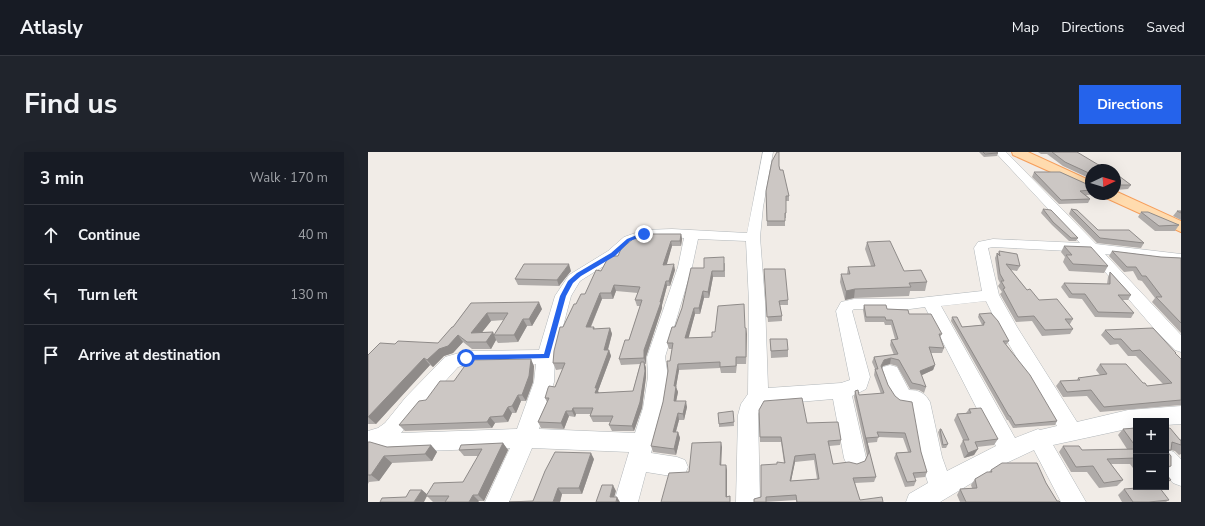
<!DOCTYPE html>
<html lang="en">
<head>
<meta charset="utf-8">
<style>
	body { margin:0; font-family:"Nunito Sans",sans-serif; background:#20242c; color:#f1f3f6 }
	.controls { position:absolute; right:12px; bottom:12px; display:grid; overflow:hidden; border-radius:0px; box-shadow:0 4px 16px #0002 }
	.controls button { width:36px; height:36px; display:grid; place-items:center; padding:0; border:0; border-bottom:1px solid #363941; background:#171b24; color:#f1f3f6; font:20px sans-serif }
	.compass { position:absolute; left:717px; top:12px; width:36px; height:36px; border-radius:50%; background:#171b24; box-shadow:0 4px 16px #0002; rotate:86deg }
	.stop { position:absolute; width:12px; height:12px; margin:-9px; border:3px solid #2563eb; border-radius:50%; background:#fff }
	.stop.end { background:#2563eb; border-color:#fff; box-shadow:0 1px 4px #0008 }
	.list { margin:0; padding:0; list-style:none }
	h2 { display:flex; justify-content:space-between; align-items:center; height:52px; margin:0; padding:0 16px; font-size:17px }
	h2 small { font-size:13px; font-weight:400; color:#9ea1a6 }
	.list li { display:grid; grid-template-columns:26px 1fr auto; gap:12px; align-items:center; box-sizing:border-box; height:60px; padding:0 16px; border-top:1px solid #363941 }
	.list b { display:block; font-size:15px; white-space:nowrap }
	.list em { font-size:13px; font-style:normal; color:#9ea1a6 }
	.icon { flex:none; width:22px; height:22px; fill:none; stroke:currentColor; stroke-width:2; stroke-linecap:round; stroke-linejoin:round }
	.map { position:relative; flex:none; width:813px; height:350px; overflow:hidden; border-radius:0px }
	header { display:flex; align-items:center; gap:24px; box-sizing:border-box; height:56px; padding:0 20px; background:#171b24; border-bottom:1px solid #363941 }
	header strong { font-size:19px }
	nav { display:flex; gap:22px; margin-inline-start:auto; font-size:14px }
	.intro { display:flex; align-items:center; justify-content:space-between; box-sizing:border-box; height:96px; padding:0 24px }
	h1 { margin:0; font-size:28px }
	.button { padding:10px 18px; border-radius:0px; background:#2563eb; color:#fff; font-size:14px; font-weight:700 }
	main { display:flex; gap:24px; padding:0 24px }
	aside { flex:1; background:#171b24; border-radius:0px; box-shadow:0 4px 16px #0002 }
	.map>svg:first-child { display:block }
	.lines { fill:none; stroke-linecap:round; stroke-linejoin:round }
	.minor-casing { stroke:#b2b7ba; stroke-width:1 }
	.major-casing { stroke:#f69e5b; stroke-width:2 }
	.minor { fill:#fff; fill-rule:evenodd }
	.major { fill:#ffdbae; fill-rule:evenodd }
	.wall { fill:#afaba9; fill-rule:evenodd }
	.shaded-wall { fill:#8f8b89 }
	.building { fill:#ccc7c4; stroke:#8f8b89; fill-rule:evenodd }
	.route { fill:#2563eb }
</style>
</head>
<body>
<header>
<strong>Atlasly</strong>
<nav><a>Map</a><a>Directions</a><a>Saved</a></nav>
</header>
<div class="intro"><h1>Find us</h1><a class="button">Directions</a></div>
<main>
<aside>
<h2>3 min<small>Walk · 170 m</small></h2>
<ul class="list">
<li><svg class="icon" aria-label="ahead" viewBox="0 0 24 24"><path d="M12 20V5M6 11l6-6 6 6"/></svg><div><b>Continue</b></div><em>40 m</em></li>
<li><svg class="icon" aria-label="left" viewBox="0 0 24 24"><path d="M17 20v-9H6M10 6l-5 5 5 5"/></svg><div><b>Turn left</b></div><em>130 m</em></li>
<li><svg class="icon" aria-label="arrive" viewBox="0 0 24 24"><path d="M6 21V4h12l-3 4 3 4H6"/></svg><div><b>Arrive at destination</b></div></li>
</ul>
</aside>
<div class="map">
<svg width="813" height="350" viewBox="0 0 813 350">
	<rect width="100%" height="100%" fill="#f1ece7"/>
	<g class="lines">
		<g class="minor-casing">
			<path id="minor" d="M 395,0 L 405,0 L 395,55 L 392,85 L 397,150 L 400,236 L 473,231 L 482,228 L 468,159 L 473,150 L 486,147 L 542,147 L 614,139 L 606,96 L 610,90 L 625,87 L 712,91 L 627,0 L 638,0 L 728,92 L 813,102 L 813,110 L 737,102 L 813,183 L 813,200 L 807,198 L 789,180 L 720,100 L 625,95 L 620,96 L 631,143 L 649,175 L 709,270 L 760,258 L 813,254 L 813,272 L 798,273 L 798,269 L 768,269 L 768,275 L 685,293 L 718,350 L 693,350 L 666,298 L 632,314 L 572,350 L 538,350 L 541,342 L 560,331 L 552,305 L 543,254 C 524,257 519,234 513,220 L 515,215 L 522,213 L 529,215 L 541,238 C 551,238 557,241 562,250 L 574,305 L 579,319 L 628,294 L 557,155 L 542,157 L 486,157 L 484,159 L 502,225 L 498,237 L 484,244 L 498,306 L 495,313 L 487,316 L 479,313 L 476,306 L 465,247 L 395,253 L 392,256 L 390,263 L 392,350 L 368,350 L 370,263 L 373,252 L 380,242 L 381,150 L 378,89 L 330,87 L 324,115 L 297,205 L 300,225 L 295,256 L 283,301 L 309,305 L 317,308 L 320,315 L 317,322 L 309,325 L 278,320 L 270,350 L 246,350 L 261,300 L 164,296 L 141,350 L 117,350 L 142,296 L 26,300 L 10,295 L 0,298 L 0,279 L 10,276 L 17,271 L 38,245 L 77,205 L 98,199 L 171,198 L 187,144 L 201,123 L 240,99 L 256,85 L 276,78 L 304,77 L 379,81 ZM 304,85 L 316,86 L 310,115 L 279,205 L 280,225 L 275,256 L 267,281 L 171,277 L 186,230 L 187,205 L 203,144 L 212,129 L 250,105 L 266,91 L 278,86 ZM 618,149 L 632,177 L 689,274 L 672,278 L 670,277 L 647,286 L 573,154 ZM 168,212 L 166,230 L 149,277 L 33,281 L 52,257 L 90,215 L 98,213 Z
				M 798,297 L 806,300 L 813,307 L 813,334 L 805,331 L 798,323 Z"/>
		</g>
		<g class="major-casing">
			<path id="major" d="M 644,0 L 660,0 L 723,29 L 723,38 L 645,3 Z
				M 747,39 L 813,69 L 813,80 L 736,45 L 734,42 L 747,42 Z"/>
		</g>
		<use href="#minor" class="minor"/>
		<use href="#major" class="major"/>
	</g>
	<path class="wall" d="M 611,0 L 628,0 L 630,1 L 629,4 L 616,5 Z
		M 670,0 L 709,0 L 723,18 L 723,27 L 695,14 L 679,2 L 673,2 Z
		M 411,14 L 421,44 L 421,49 L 418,49 L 418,66 L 417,66 L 417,74 L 399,74 L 398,39 Z
		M 666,20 L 723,34 L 723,42 L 733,42 L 733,43 L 718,43 L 722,47 L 720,51 L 691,52 L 664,25 Z
		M 747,21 L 763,33 L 760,37 L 747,38 Z
		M 675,57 L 710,86 L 708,89 L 701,89 L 684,73 L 673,61 Z
		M 703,57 L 730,78 L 776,91 L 773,96 L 729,91 L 701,62 Z
		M 809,59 L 813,59 L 813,68 L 805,64 Z
		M 773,60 L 811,73 L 807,79 L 787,79 L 770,65 Z
		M 313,82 L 314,87 L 313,94 L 304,94 L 298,113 L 307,118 L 302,134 L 299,134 L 294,153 L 294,156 L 278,205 L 278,212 L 277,212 L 278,216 L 278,225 L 274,256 L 266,279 L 244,279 L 241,273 L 242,270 L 225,270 L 222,264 L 223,262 L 208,262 L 207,265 L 201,264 L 196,277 L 173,276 L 170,270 L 179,250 L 177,246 L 187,235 L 195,217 L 188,218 L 185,211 L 195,175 L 208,152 L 217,142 L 233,119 L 250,104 ZM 248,139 L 270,141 L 267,148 L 269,154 L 272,154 L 261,188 L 251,207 L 253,213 L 272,212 L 265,239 L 231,241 L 230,239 L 243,204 L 241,198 L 240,198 L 244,182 L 242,176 L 227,177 L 226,175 L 223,175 L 234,147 L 245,147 Z
		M 499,90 L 536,119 L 559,130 L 557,139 L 542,139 L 541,144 L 486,146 L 477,148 L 472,130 L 473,122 L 479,122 L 480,115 L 503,114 L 497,97 Z
		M 696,94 L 740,114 L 736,121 L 701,119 L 695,110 L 697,105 L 693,100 Z
		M 631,99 L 652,114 L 649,119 L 643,118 L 659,138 L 671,148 L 705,167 L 702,172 L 701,172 L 705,177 L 702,182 L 674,184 L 664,169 L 648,170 L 632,142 L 634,140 L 630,134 L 632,131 L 630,127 L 627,106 L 629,101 L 630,102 Z
		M 744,99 L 793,105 L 813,106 L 813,181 L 784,150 L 787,146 L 774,129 L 770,128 L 765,119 L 756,120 L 741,104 Z
		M 357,111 L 357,125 L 345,125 L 341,146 L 336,146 L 332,162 L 327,162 L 320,186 L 344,185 L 347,180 L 378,176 L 378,212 L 369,212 L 368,221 L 353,221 L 352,216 L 311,218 L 308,235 L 310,240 L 308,249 L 319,255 L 316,268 L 311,268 L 308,280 L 310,280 L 312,286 L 308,303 L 285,300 L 283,294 L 295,250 L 304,197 L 301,197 L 299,191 L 336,116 Z
		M 396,117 L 420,148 L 420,153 L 412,153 L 414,164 L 414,169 L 400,170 Z
		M 203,119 L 191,134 L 150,133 L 147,127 Z
		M 742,120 L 763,143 L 760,148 L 754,148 L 766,161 L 763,166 L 727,165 L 714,147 L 701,146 L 693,135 L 696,131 L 739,132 L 740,125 Z
		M 103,151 L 174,157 L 164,174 L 159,174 L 150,190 L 130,191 L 128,188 L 123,197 L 104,197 L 95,190 L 85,201 L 76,204 L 65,215 L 62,213 L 8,272 L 0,272 L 0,203 L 27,192 L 70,191 L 85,175 ZM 136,168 L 126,183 L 125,180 L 114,180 L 123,169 Z
		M 496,153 L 519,157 L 541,162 L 574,182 L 572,185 L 576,196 L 574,201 L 563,201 L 567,213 L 565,218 L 553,223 L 558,235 L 556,241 L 551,238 L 542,237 L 529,214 L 522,212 L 515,214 L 514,216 L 520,233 L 553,300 L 559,320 L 557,325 L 547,326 L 548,329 L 546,334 L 537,335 L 526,306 L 528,301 L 540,300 L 535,286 L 510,285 L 509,290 L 499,291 L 508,325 L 506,330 L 487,331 L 492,348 L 515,350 L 428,350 L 428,348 L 398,350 L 393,345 L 416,311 L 413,290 L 392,290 L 391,258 L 439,271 L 473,288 L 472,293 L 461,294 L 465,312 L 489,312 L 497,309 L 499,304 L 486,245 L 487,239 L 491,243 L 513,242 L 506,223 L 507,217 L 504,210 L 506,205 L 526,203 L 522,193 L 523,188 L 527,187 L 523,173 L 517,173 L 516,170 L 497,170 L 495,158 ZM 446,308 L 449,327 L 423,329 L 427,310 Z
		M 611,162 L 641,189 L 639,192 L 638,192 L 689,269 L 687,273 L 645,276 L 640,268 L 639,268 L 583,169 L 584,165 L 594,175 L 614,173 L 610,165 Z
		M 737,178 L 808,201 L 807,201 L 813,207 L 813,253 L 732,260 L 719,244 L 695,245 L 688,234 L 692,229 L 709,228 L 710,226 L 732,223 L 728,218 L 732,212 L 779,234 L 795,232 L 768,204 L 760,204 L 750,192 L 742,193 L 733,183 Z
		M 402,187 L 420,198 L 420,205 L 403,206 Z
		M 166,214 L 165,230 L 158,249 L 153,249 L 148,261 L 144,261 L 140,270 L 127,271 L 124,276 L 37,279 L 31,273 L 58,248 L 86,229 Z
		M 601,257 L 630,287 L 626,293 L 609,295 L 606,303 L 596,306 L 592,294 L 595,288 L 586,268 L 589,262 L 598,261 Z
		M 365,259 L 366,274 L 351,275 L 351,272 Z
		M 768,276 L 768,320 L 762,312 L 743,312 L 755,328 L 749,334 L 731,336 L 719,320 L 703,320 L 691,300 L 695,294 L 714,298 L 759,297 L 750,283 L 755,277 Z
		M 572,277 L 580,292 L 578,296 L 574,296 L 570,280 Z
		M 798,277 L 812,288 L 813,288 L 813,302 L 811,303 L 807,299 L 803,298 L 800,300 L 803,314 L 798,318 Z
		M 0,290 L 19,295 L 63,293 L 69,300 L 64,309 L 24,311 L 11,329 L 1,330 L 0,332 Z
		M 135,291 L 140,298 L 116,349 L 111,349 L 110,350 L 65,350 L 59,344 L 38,345 L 54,338 L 59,343 L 95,330 L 111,304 L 96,304 L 91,298 Z
		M 226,307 L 214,342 L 194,342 L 192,350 L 141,350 L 165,349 Z
		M 623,318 L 678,331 L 689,349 L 692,350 L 592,350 L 589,343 L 592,337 L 604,336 L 603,333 L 607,327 L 621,320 Z
		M 798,322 L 803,328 L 798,332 Z
		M 756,337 L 801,348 L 798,350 L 754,350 L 750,343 Z"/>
	<path class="shaded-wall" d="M 313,82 L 314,87 L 313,94 L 312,89 Z
		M 303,89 L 304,94 L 297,119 L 295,113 Z
		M 201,112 L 203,119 L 191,134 L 189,128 Z
		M 306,112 L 307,118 L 302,134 L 301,129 Z
		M 344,119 L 345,125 L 341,146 L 340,140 Z
		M 298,129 L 299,134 L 294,153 L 294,156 L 278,205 L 278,212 L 276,206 L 276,198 L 292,150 Z
		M 246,133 L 248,139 L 245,147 L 243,141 Z
		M 487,137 L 486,146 L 477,148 L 478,139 Z
		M 335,139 L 336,146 L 332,162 L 331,156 Z
		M 232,141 L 234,147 L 220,181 L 218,175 Z
		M 171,150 L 174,157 L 164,174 L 161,167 Z
		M 326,156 L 327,162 L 319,192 L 317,186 Z
		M 119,161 L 123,169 L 108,188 L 103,181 Z
		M 155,167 L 159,174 L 150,190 L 146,183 Z
		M 242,176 L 244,182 L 238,204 L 236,198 Z
		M 378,176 L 379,182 L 378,212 Z
		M 125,180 L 128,188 L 123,197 L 118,190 Z
		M 90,183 L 95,190 L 85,201 L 76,204 L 65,215 L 59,208 L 71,197 Z
		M 241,198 L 243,204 L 230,239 L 231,242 L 227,241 L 227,236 Z
		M 56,206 L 62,213 L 8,272 L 0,265 Z
		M 523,206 L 522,212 L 515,214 L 512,219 L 513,214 L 516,208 Z
		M 163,207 L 166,214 L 165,230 L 158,249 L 154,243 Z
		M 276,210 L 278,216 L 278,225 L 274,256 L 266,279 L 264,274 Z
		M 310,212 L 311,218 L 308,235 L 310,240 L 307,255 L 306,249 L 306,234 Z
		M 567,213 L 565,218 L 550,225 L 552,219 Z
		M 150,243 L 153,249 L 148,261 L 144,254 Z
		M 318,249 L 319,255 L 316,268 L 315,262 Z
		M 140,255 L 144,261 L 140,270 L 135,264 Z
		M 205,256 L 208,262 L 207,265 L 204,259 Z
		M 198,259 L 201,264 L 196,277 L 193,271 Z
		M 310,261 L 311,268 L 306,286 L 305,280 Z
		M 122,265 L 127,271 L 124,276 L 119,270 Z
		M 310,280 L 312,286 L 308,303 L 306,297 Z
		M 353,290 L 354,295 L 353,318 L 352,313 Z
		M 135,291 L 140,298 L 116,349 L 110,343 Z
		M 63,293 L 69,300 L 64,309 L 57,302 Z
		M 610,297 L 606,303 L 596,306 L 600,301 Z
		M 223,301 L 226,307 L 214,342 L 211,336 Z
		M 16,304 L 24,311 L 11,329 L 3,323 Z
		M 427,304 L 427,310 L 422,334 L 422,329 Z
		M 358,313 L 359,318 L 359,350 L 358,345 Z
		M 245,333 L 248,339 L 245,350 L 242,345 Z
		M 190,336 L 194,342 L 192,350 L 185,350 Z
		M 54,338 L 60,343 L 58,344 L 59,344 L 56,350 L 46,350 Z
		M 105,343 L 111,349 L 110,350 L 101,350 Z
		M 249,345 L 252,350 L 248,350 Z"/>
	<path class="building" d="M 409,0 L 411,0 L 411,14 L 412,18 L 415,18 L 421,44 L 418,44 L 418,61 L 417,61 L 417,69 L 399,69 L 398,39 L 404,9 Z
		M 615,0 L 628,0 L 630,1 L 617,2 Z
		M 684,0 L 709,0 L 739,18 L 723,18 L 723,22 L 697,10 Z
		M 666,20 L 692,20 L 723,34 L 723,38 L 712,39 L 722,47 L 693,48 Z
		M 747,21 L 763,33 L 747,33 Z
		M 675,57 L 683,58 L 710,86 L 703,86 L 685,70 Z
		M 703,57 L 709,58 L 730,78 L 761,78 L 776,91 L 732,86 Z
		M 809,59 L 813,59 L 813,61 Z
		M 773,60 L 780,60 L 811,73 L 791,74 Z
		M 277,82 L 313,82 L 312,89 L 303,89 L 295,113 L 306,112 L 301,129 L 298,129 L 292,150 L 293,150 L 276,198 L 276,206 L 251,207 L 257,188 L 261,188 L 274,148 L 267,148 L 272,135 L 246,133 L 243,141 L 232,141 L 218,175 L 226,175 L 225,177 L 242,176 L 236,198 L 241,198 L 227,236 L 229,236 L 227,241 L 265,239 L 273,210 L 276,210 L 277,219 L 272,250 L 264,274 L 241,273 L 245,264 L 222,264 L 225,256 L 205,256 L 204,259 L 198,259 L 193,271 L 170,270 L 181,246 L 177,246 L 180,236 L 181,234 L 187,235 L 197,211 L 185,211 L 186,199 L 192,175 L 195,175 L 206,152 L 208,152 L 213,142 L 217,142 L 228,118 L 233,119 L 240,106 L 244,104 L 250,104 L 253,97 L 265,87 Z
		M 522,89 L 536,119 L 553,118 L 559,130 L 541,131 L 543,135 L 487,137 L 478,139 L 473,122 L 482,122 L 480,115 L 507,114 L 499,90 Z
		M 696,94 L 723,95 L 740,114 L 705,112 L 698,103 L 704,103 Z
		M 631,99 L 649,102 L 652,114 L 638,112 L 659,138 L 662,137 L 671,148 L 689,147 L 705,167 L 697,167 L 705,177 L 677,178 L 666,164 L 650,165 L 635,137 L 637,136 L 633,129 L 636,129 L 632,122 L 629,101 L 632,104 Z
		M 744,99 L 793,105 L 813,106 L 813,171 L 788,145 L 794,145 L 778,124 L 774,124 L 768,115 L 759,115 Z
		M 356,105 L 356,119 L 344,119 L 340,140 L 335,139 L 331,156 L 326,156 L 317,186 L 344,185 L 344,180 L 347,180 L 350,154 L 376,152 L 377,176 L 378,176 L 378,205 L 368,205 L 368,214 L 352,215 L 352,210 L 310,212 L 306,234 L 308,234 L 306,249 L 318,249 L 315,262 L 310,261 L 305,280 L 310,280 L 306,297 L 283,294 L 295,250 L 300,219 L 299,209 L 302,209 L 305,191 L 299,191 L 304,175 L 307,175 L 314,156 L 323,116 L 336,116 L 336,106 Z
		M 156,112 L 201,112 L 189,128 L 147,127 Z
		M 396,117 L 417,117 L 420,148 L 411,149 L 414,164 L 399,165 Z
		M 742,120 L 763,143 L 750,143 L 766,161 L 730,160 L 717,142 L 704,142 L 696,131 L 742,132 Z
		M 171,150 L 161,167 L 155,167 L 146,183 L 126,183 L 140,161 L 119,161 L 103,181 L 125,180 L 118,190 L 99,190 L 90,183 L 80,194 L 71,197 L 59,208 L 56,206 L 0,265 L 0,203 L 12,191 L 27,192 L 30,189 L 70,191 L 84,175 L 85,175 L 103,151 Z
		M 496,153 L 518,153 L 519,157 L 540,158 L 541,162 L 563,162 L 574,182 L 571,182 L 576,196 L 561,195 L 567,213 L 552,219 L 558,235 L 553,233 L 544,231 L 531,208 L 523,206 L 516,208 L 513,214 L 520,233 L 527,244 L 532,248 L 544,250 L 553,300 L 559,320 L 545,321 L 548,329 L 539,330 L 528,301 L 543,300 L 537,281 L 509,280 L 511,285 L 498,286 L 508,325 L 485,326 L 492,348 L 514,345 L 515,350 L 429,350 L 428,343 L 398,345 L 398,350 L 386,350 L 386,347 L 393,345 L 393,313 L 409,312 L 409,310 L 417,311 L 413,285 L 392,285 L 391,258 L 396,249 L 434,246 L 439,271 L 470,270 L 473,288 L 460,289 L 465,312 L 481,310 L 489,312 L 497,309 L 501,300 L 487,239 L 490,238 L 491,243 L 516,241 L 507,217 L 510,217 L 506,205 L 530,202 L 523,188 L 530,187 L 524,168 L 518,168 L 517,165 L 498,165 ZM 447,302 L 451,327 L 422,329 L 427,304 Z
		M 623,161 L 630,169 L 641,189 L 635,189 L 662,223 L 689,269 L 647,273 L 642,264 L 641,264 L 584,165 L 589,165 L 594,175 L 616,173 L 615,171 L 617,171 L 611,162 Z
		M 785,176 L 808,201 L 807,201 L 813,207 L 813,248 L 736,255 L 723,238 L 699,240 L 692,229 L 712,228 L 710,226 L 739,222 L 732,212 L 758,212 L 775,231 L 777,231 L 779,234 L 804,231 L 772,198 L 764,199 L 753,187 L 746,187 L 737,178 Z
		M 402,187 L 419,187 L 420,198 L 403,199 Z
		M 163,207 L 161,224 L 154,243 L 150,243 L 144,254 L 140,255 L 135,264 L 122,265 L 119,270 L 31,273 L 51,249 L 58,248 L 72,229 L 86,229 L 101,208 Z
		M 613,256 L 630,287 L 607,290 L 610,297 L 600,301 L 595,288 L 601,288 L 589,262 L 603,261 L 601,257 Z
		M 365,259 L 366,270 L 351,272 L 350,261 Z
		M 768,276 L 768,295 L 755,277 Z
		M 802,276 L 812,288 L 813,288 L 813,293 L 804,290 L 803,298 L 798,298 L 798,277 Z
		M 572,277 L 573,277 L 580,292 L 575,293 Z
		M 0,290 L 2,290 L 19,295 L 63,293 L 57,302 L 16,304 L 3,323 L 0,323 Z
		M 353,290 L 352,313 L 358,313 L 358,345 L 362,344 L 362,350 L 293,350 L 301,321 L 321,320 L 324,291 Z
		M 135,291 L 110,343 L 105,343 L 101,350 L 77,350 L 81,344 L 58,344 L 66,331 L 95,330 L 114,297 L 91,298 L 93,293 Z
		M 695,294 L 711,294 L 714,298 L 768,297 L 768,306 L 739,307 L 755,328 L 736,331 L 725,314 L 708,315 Z
		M 798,298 L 803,304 L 803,314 L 798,315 Z
		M 187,300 L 223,301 L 211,336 L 190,336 L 185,350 L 141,350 L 165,349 L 177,319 Z
		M 634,311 L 669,311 L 678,331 L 689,349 L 691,349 L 692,350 L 598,350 L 592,337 L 609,336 L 607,327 L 619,320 L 624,320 L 623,318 Z
		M 798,322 L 803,328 L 798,329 Z
		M 234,333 L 245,333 L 242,345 L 249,345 L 248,350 L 228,350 Z
		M 781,335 L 791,335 L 801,348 L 781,350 L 765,350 L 756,337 Z
		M 42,338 L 54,338 L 46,350 L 12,350 L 14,346 L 38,345 Z"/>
	<path class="route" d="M 276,80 L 278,82 L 278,83 L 262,89 L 247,104 L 213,124 L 205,131 L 198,144 L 181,206 L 96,208 L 95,206 L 98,203 L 176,202 L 192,144 L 200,129 L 209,121 L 243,101 L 259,87 Z"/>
</svg>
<div class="controls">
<button>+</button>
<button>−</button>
</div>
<svg class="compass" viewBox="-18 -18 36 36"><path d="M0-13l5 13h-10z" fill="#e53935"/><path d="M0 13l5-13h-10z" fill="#9ea1a6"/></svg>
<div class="stop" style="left:98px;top:206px"></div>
<div class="stop end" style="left:276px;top:82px"></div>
</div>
</main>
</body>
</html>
